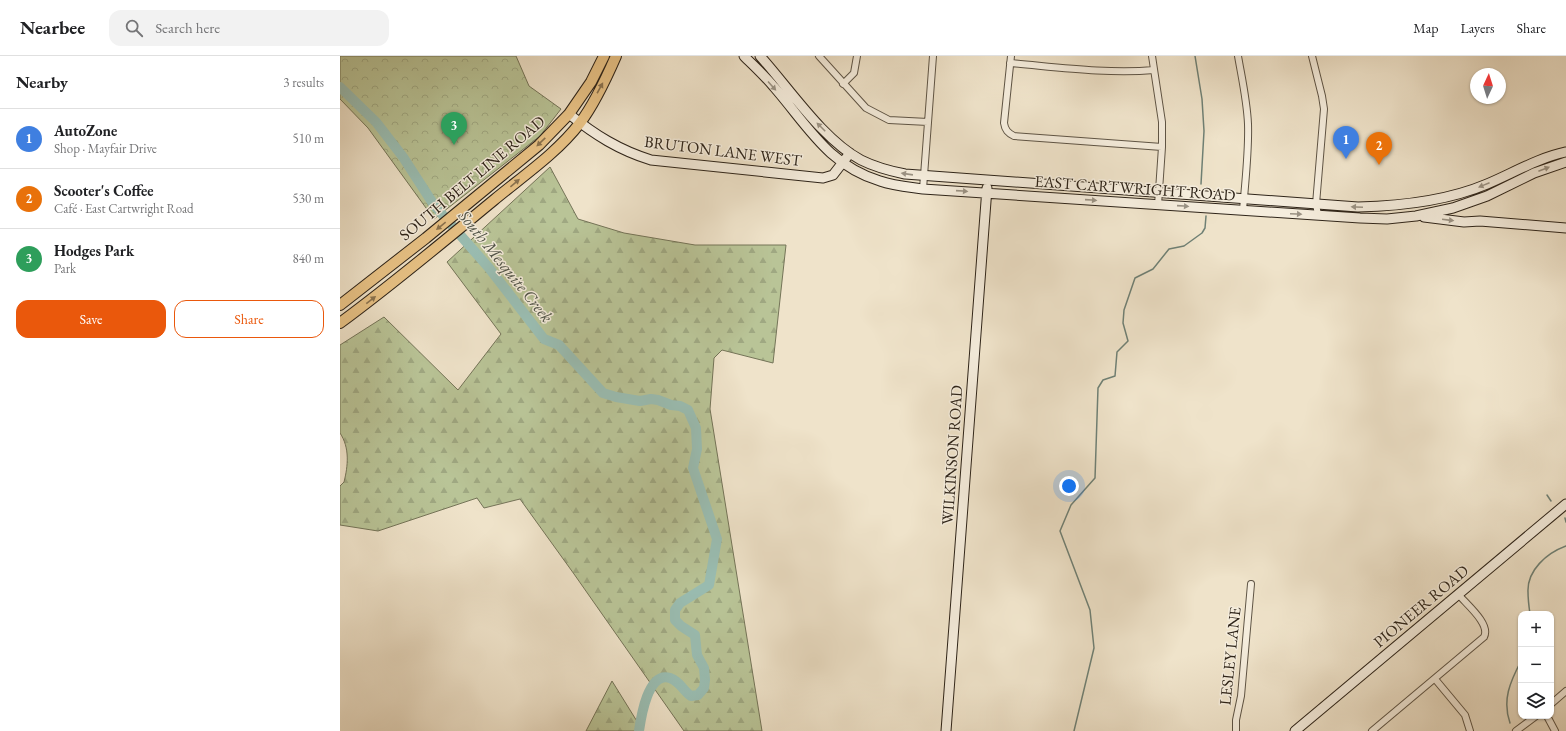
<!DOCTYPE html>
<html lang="en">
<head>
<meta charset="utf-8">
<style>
	body { margin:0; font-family:"EB Garamond",serif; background:#f2f2f2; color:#202124 }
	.controls { position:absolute; right:12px; bottom:12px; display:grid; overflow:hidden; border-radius:8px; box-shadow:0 1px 3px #0004 }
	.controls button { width:36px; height:36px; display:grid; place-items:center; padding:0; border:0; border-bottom:1px solid #e0e0e0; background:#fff; color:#202124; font:20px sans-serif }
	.compass { position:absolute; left:1130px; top:12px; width:36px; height:36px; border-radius:50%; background:#fff; box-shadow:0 1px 3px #0004; rotate:4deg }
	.you { position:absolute; left:729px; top:430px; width:14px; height:14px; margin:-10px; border:3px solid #fff; border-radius:50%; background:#1a73e8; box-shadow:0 0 0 6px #1a73e833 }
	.badge { display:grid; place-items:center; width:26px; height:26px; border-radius:50%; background:#ea580c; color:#fff; font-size:13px; font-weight:700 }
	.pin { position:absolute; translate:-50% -33px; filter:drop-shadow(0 1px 2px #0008) }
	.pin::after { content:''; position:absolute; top:21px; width:14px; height:12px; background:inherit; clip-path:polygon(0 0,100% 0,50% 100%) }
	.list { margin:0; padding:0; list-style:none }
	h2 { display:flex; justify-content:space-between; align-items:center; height:52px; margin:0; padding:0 16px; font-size:17px }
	h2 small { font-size:13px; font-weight:400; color:#757577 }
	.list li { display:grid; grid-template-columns:26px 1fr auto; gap:12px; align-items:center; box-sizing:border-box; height:60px; padding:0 16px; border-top:1px solid #e0e0e0 }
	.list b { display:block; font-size:15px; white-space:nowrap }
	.list p { margin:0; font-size:13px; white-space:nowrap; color:#757577 }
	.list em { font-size:13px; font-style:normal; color:#757577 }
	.actions { display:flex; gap:8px; padding:12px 16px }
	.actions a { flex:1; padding:9px 0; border:1px solid #ea580c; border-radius:12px; text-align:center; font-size:14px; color:#ea580c }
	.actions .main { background:#ea580c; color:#fff }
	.icon { flex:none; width:22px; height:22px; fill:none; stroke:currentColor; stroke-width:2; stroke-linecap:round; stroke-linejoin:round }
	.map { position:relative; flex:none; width:1226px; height:675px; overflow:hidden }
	header { display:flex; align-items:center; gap:24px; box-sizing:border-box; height:56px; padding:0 20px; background:#fff; border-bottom:1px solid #e0e0e0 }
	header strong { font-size:19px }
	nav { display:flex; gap:22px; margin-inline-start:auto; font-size:14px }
	.search { width:280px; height:36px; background:#f2f2f2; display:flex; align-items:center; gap:10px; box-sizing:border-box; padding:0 14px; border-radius:12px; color:#757577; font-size:15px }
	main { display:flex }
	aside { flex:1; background:#fff }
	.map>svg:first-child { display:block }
	.forest { fill:url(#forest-firs); stroke:#747458 }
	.park { fill:url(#park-crowns); stroke:#747458 }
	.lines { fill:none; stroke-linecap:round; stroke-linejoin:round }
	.stream { stroke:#6f8075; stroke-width:1.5 }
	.river { stroke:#9abeb3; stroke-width:10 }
	.street-casing { stroke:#5e5445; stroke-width:8 }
	.secondary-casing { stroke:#2e2419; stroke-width:11 }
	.primary-casing { stroke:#2e2419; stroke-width:12 }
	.street { stroke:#f5eddd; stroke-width:6 }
	.secondary { stroke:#f5eddd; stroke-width:9 }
	.primary { stroke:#e8c285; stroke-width:10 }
	.oneway { fill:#9b9385 }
	.oneway2 { fill:#8b734f }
	.labels { text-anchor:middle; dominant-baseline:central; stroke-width:3; stroke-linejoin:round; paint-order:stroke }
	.street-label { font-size:16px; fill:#2e2419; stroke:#f5eddd }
	.water-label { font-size:17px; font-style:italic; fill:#4e5247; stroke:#f5eddd }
</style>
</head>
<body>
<header>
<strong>Nearbee</strong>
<div class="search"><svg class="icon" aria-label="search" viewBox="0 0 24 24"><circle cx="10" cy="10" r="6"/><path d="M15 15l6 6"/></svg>Search here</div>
<nav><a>Map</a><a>Layers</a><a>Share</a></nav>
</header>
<main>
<aside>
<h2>Nearby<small>3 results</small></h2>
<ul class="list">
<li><span class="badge" style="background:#3f7fe0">1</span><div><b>AutoZone</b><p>Shop · Mayfair Drive</p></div><em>510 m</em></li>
<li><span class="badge" style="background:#e8710a">2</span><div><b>Scooter's Coffee</b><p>Café · East Cartwright Road</p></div><em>530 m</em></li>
<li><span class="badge" style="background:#2e9e5b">3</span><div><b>Hodges Park</b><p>Park</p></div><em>840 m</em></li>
</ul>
<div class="actions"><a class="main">Save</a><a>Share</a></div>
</aside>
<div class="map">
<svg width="1226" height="675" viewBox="0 0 1226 675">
	<defs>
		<pattern id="forest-firs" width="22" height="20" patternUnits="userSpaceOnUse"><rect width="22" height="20" fill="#b9c497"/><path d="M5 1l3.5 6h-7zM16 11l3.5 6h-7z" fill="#9fa882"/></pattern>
		<pattern id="park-crowns" width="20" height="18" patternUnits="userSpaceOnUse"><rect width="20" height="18" fill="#b9c497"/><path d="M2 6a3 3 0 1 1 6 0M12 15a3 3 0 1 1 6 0" fill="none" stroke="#9fa882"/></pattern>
	</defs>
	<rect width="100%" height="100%" fill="#efe3ca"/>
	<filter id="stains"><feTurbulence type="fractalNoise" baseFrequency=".005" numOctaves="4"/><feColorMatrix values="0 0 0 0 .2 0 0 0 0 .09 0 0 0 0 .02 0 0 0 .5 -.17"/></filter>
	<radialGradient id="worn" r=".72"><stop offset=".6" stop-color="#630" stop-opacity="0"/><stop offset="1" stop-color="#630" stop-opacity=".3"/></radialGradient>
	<path class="forest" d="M 210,111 L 238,163 L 284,177 L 355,189 L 446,189 L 433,307 L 382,294 L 374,302 L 370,353 L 422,675 L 344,675 L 234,518 L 180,443 L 144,452 L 137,442 L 38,475 L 0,469 L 0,430 L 4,426 C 8,410 10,392 0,377 L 0,289 L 44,261 L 118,334 L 161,278 L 107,206 Z
		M 272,625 L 303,675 L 246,675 Z"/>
	<path class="park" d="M 0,0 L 176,0 L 189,30 L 221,53 L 200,80 L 94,163 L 28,72 L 0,43 Z"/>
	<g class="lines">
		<path class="stream" d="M 855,0 L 862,43 L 864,75 L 861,128
			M 1207,439 L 1211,445
			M 1225,462 L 1226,466
			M 1190,558 C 1189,551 1188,543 1188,536 C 1187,514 1207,497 1226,490
			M 1170,667 C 1162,644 1170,626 1181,605
			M 734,675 L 754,592 L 750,554 L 720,475 L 731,449 L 755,422 L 758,332 L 763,324 L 775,320 L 777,296 L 788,285 L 783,267 L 784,254 L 795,222 L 813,213 L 829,193 L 844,190 L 862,177 L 865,172 L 866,160"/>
		<path class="river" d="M 0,31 L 36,66 L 63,101 L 94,149 L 149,212 L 204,283 L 219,289 L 263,337 L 276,341 L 300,345 L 311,343 L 318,344 L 331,349 L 340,350 L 348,354 L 356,372 L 357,393 L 353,412 L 377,483 L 369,529 L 340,547 L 335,554 L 335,564 L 341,570 L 355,579 L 357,599 L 364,612 L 365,624 L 364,632 L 358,639 L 351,640 C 343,635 341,626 330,622 C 308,615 301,661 299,675"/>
		<g class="street-casing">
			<path id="street" d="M 479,0 L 526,52 L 549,64 L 588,66
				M 671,0 L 664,67 C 665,74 668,77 674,80 L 822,91
				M 812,0 L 822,66 L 822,91 L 818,149
				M 898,0 C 902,23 907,45 908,68 C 909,96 905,126 903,155
				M 972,0 L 982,40 L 984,53 L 976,148 L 978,159
				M 670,7 C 717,11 767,18 814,14
				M 503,28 L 514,17 L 517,0
				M 583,133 L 593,0
				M 1095,623 L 1125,659 L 1130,675
				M 1211,648 L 1226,635
				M 1207,660 L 1215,675
				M 896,675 L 896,664 L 901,640 L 911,528
				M 1032,675 L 1144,581 C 1151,568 1126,548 1118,538
				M 1176,675 L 1196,660"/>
		</g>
		<g class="secondary-casing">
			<path id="secondary" d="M 404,0 C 414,10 425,20 434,31 C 468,70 488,109 540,125 C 554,130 569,131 583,133 L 1020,162 L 1047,163 L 1076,160 L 1113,152 L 1147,140 L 1194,117 L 1226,106
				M 420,0 C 449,32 483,84 521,104 C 535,111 550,115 565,118 L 1018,151 C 1061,150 1107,145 1147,128 C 1173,117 1198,102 1226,96
				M 229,58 C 255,79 279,94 311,104 L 483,122 L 493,119 L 510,97
				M 1084,161 L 1124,166 L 1140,165 L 1226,172
				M 606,675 L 647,132
				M 955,675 L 1226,448"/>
		</g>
		<g class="primary-casing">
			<path id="primary" d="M 0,249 L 86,182 L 199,89 L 229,58 L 251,26 L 264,0
				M 0,267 C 53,228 103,186 154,144 C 183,120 217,97 240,67 C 255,47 266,23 276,0"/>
		</g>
		<use href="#street" class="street"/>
		<use href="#secondary" class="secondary"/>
		<use href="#primary" class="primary"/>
	</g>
	<defs><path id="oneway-solid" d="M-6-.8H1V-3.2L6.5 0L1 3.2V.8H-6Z"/></defs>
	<g class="oneway">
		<use href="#oneway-solid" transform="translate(432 30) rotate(48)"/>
		<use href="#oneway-solid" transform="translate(481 71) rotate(-135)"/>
		<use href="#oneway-solid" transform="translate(1204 113) rotate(-21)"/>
		<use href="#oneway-solid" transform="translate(567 118) rotate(-172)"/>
		<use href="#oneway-solid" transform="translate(1144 129) rotate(158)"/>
		<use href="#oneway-solid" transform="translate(622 135) rotate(4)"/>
		<use href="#oneway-solid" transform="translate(751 144) rotate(4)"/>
		<use href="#oneway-solid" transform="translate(843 150) rotate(4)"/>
		<use href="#oneway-solid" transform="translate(1017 151) rotate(-178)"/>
		<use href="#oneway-solid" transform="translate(956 158) rotate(3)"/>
		<use href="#oneway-solid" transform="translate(1108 164) rotate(7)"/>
	</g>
	<g class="oneway2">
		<use href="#oneway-solid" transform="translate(260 32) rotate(-61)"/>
		<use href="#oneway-solid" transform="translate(201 86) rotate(136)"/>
		<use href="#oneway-solid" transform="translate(175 127) rotate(-40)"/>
		<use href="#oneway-solid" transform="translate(101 170) rotate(141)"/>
		<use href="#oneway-solid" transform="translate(31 244) rotate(-38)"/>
	</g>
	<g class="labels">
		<g class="street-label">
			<text transform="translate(383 95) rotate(7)">BRUTON LANE WEST</text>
			<text transform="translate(132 122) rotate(-40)">SOUTH BELT LINE ROAD</text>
			<text transform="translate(795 132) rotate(4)">EAST CARTWRIGHT ROAD</text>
			<text transform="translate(612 399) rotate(-86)">WILKINSON ROAD</text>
			<text transform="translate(1081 550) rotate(-40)">PIONEER ROAD</text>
			<text transform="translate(890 600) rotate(-84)">LESLEY LANE</text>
		</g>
		<g class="water-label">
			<text transform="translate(166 210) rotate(51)">South Mesquite Creek</text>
		</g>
	</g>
	<rect width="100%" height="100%" filter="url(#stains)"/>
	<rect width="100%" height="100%" fill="url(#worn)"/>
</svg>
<div class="controls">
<button>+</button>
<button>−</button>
<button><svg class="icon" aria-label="layers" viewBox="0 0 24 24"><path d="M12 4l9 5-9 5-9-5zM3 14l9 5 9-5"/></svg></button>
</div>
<svg class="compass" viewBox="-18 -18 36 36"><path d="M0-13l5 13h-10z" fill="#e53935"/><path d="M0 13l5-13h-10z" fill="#757577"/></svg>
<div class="you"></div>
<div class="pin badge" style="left:1006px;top:103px;background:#3f7fe0">1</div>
<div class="pin badge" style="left:1039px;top:109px;background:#e8710a">2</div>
<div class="pin badge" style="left:114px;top:89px;background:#2e9e5b">3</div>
</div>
</main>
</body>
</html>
